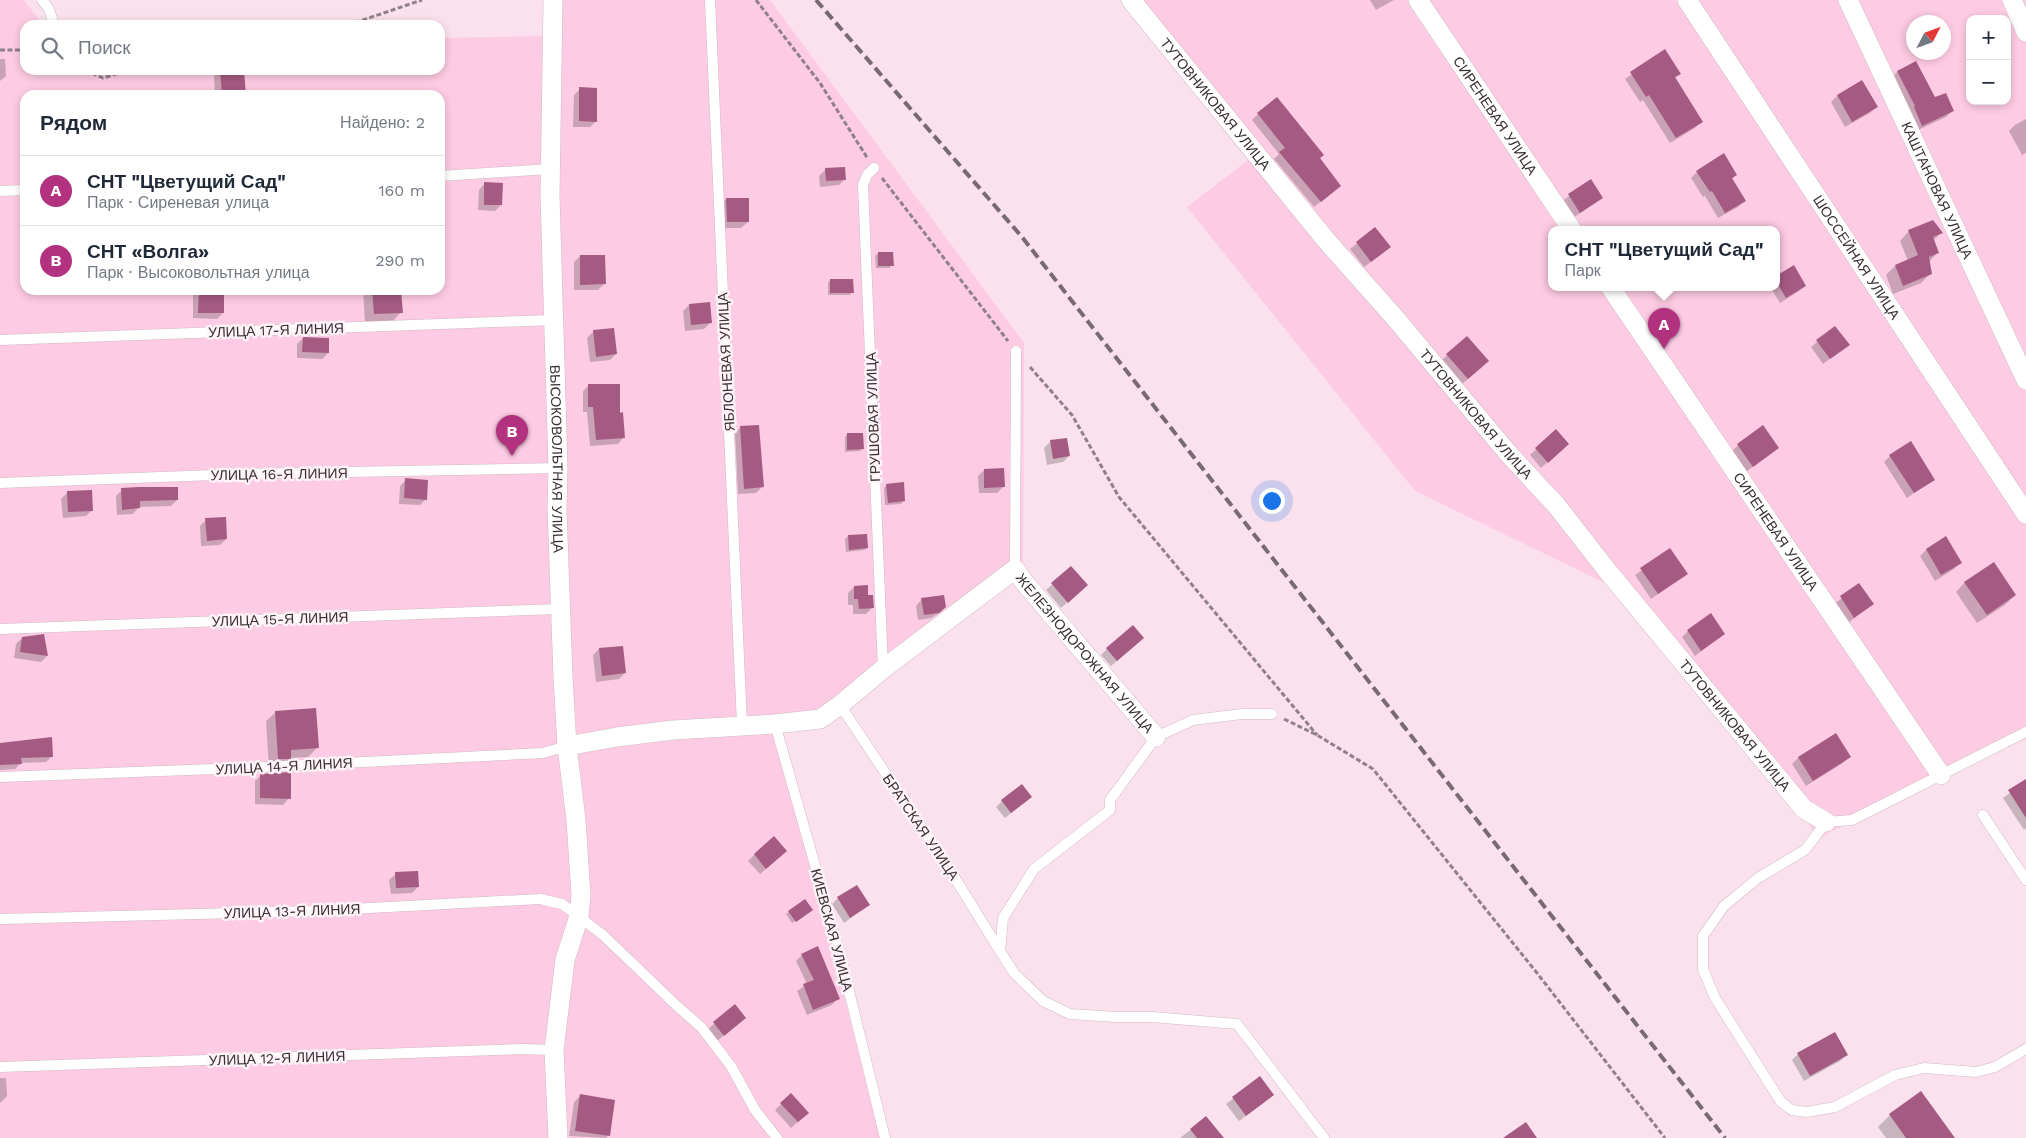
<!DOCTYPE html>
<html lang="ru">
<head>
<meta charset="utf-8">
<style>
	body { margin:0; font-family:"Work Sans",sans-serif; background:#f2f2f3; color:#1f2937 }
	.controls { position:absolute; right:15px; top:15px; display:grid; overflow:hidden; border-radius:10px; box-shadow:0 2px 8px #0003 }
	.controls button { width:45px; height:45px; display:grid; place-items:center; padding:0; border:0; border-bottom:1px solid #e0e1e3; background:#fff; color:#1f2937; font:25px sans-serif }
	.compass { position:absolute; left:1906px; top:15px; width:45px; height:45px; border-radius:50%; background:#fff; box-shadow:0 2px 8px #0003; rotate:49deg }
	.you { position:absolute; left:1271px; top:500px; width:18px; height:18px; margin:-12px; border:4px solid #fff; border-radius:50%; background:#1a73e8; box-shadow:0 0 0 8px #1a73e833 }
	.badge { display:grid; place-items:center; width:32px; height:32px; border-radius:50%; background:#b2327f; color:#fff; font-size:16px; font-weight:700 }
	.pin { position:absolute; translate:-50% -41px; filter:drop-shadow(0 1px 2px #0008) }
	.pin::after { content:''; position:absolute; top:26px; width:18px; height:15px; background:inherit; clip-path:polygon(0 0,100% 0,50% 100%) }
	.popup { position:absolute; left:1548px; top:226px; width:232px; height:65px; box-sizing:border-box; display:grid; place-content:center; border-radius:10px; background:#fff; filter:drop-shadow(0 1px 4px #0005); font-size:16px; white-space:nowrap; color:#747a83 }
	.popup b { font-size:19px; color:#1f2937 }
	.popup::after { content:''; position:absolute; left:50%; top:100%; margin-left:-10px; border:10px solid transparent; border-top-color:#fff }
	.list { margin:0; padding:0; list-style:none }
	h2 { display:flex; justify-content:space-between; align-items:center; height:65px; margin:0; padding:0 20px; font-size:21px }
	h2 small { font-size:16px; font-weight:400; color:#747a83 }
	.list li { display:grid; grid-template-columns:32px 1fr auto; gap:15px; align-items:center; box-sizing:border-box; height:70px; padding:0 20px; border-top:1px solid #e0e1e3 }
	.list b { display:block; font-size:19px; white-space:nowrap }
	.list p { margin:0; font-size:16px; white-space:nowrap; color:#747a83 }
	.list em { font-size:16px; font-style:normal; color:#747a83 }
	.icon { flex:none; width:28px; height:28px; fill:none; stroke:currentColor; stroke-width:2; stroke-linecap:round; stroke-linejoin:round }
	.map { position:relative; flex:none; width:2026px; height:1138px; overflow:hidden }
	.search { position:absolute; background:#fff; box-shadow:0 2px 8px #0003; left:20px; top:20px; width:425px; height:55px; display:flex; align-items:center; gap:12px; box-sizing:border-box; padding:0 18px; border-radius:15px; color:#747a83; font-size:19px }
	.panel { position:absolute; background:#fff; box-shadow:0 2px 8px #0003; left:20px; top:90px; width:425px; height:205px; border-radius:15px }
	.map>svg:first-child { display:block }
	.green { fill:#fdcbe3; fill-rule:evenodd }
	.shadow { fill:#0003 }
	.building { fill:#a55a82 }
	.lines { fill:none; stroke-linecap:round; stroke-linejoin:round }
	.service-casing { stroke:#d1bac5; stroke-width:11 }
	.minor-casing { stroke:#d1bac5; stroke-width:20 }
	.path { stroke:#908088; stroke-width:3; stroke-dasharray:5 2.5; stroke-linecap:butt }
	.service { stroke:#fff; stroke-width:10 }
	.minor { stroke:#fff; stroke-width:19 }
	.rail { stroke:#796a71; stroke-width:4; stroke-dasharray:10 5; stroke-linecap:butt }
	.labels { text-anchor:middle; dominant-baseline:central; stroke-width:5; stroke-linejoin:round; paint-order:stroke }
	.street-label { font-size:14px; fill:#382f33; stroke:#fdf3f8 }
</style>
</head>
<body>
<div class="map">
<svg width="2026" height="1138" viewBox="0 0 2026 1138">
	<rect width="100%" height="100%" fill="#fae1ed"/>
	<path class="green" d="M 0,0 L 24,0 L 43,25 L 25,25 L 25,70 L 440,70 L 440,38 L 548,36 L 549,0 L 770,0 L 1024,343 L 1023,570 L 833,720 L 778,735 L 880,1138 L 0,1138 ZM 25,95 L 440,95 L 440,290 L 25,290 Z
		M 1128,0 L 2026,0 L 2026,726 L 1820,838 L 1605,583 L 1415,491 L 1187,207 L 1256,154 ZM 1970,19 L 2007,19 L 2007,101 L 1970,101 ZM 1914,22 L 1944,22 L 1944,52 L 1914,52 ZM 1552,230 L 1776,230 L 1776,288 L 1552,288 Z"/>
	<path class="shadow" d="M 1370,0 L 1394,0 L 1376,10 Z
		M 1664,51 L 1679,74 L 1675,78 L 1701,122 L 1695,128 L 1670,143 L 1643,100 L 1640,102 L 1625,79 Z
		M 0,59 L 5,59 L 6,76 L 0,81 Z
		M 220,70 L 243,70 L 245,95 L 215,95 L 214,76 Z
		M 1897,72 L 1935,99 L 1952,111 L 1946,117 L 1916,131 L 1891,78 Z
		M 1862,82 L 1876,107 L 1870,113 L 1845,127 L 1831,102 L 1837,96 Z
		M 580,89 L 596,121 L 590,127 L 573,127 L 574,95 Z
		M 1258,114 L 1318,159 L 1333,192 L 1314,207 L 1274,159 L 1279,154 L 1252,120 Z
		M 2026,119 L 2026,153 L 2022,155 L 2009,131 L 2015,125 Z
		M 825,170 L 845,179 L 839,185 L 820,187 L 819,176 Z
		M 1697,172 L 1736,174 L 1732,179 L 1744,201 L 1738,207 L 1718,218 L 1705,196 L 1703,197 L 1691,178 Z
		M 1591,181 L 1602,198 L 1573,218 L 1562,201 Z
		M 485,183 L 501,205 L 495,211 L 478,210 L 479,190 Z
		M 726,199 L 748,222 L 741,228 L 721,228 L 720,205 Z
		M 1375,229 L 1383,253 L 1364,267 L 1350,249 Z
		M 1909,231 L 1941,233 L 1933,241 L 1938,252 L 1929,262 L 1930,274 L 1921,283 L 1893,294 L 1886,275 L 1895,266 L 1908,261 L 1900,241 Z
		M 878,253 L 892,265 L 890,268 L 876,268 L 875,256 Z
		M 580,256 L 604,284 L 598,290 L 574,290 L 574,262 Z
		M 1776,278 L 1805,285 L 1799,291 L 1780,303 L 1771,288 L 1776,288 Z
		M 830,280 L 852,292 L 850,295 L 828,295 L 828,283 Z
		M 193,290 L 223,290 L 223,313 L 217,319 L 193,318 Z
		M 363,290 L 400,290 L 401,312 L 392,322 L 365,323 Z
		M 689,305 L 710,323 L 704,329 L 685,331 L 683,311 Z
		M 1835,327 L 1848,345 L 1823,364 L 1811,347 Z
		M 593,332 L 616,354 L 610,360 L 590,362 L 587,338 Z
		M 303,338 L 328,353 L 322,359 L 297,358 L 297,344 Z
		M 1447,355 L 1482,367 L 1462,384 L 1441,361 Z
		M 589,385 L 619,414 L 624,437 L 618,444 L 590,446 L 587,412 L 583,412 L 583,391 Z
		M 741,427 L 762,487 L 756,493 L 738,494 L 735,433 Z
		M 1556,431 L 1561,450 L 1541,468 L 1530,455 Z
		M 847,434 L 862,449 L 860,451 L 845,452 L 845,437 Z
		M 1066,439 L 1069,456 L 1063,462 L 1047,465 L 1044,448 L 1050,442 Z
		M 1738,445 L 1777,448 L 1746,472 L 1732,451 Z
		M 1890,456 L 1934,479 L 1907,498 L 1884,462 Z
		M 984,470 L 1003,487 L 997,493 L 979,493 L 978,476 Z
		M 406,480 L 426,499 L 420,505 L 399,504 L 400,486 Z
		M 887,485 L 904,501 L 901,504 L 885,505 L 884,488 Z
		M 122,490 L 177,500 L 171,506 L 139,507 L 133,514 L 117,515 L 116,496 Z
		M 68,492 L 92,510 L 86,516 L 63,518 L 61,499 Z
		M 206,520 L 226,539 L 220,545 L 201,546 L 200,526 Z
		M 848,536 L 867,548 L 864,550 L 846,552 L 845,539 Z
		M 1946,538 L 1960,563 L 1954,569 L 1935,581 L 1920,556 L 1926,550 Z
		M 1670,550 L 1686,574 L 1651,599 L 1635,575 Z
		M 1071,568 L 1080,591 L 1061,608 L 1046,590 Z
		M 1965,582 L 2015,595 L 2005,605 L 1977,623 L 1956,592 Z
		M 1859,585 L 1872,604 L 1848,623 L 1834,604 Z
		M 854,587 L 867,596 L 872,608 L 866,614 L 853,614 L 853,605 L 848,605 L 848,593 Z
		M 922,599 L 939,613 L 931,618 L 918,620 L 916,606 Z
		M 1688,631 L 1724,634 L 1695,656 L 1682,637 Z
		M 22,638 L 47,656 L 41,662 L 14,658 L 16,644 Z
		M 1137,644 L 1111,666 L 1101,655 L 1107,649 Z
		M 599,649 L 625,673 L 619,679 L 596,682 L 593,655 Z
		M 276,712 L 318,747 L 308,757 L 290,758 L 280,768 L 269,768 L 266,721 Z
		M 1836,735 L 1849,757 L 1843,763 L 1806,786 L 1792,764 L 1798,758 Z
		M 0,744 L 52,756 L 46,762 L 21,763 L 15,769 L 0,770 Z
		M 261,775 L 289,798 L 283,805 L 255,804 L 255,781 Z
		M 2026,781 L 2026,828 L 2024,830 L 2003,798 Z
		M 1031,797 L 1005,818 L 996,807 L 1002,801 Z
		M 754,855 L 779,857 L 760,874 L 748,861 Z
		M 396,874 L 418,887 L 412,893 L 391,894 L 389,880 Z
		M 838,898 L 868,905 L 844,923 L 832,904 Z
		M 789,912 L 808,913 L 792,923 L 786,914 Z
		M 802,955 L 838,998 L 832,1005 L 807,1015 L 797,991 L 807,984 L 796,961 Z
		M 735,1006 L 738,1024 L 717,1041 L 708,1029 Z
		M 1798,1054 L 1846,1055 L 1840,1061 L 1804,1081 L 1792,1060 Z
		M 0,1078 L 6,1078 L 7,1096 L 0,1103 Z
		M 1260,1078 L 1266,1101 L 1239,1121 L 1226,1104 Z
		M 791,1095 L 801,1119 L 791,1128 L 775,1110 Z
		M 580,1096 L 609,1135 L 606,1138 L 569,1136 L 574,1102 Z
		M 1890,1115 L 1954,1138 L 1886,1138 L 1878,1127 Z
		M 1206,1118 L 1220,1138 L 1180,1138 Z"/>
	<path class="building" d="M 1665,49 L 1681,74 L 1675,77 L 1703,122 L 1676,138 L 1649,95 L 1646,97 L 1630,72 Z
		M 1916,61 L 1935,97 L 1946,93 L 1954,111 L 1922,126 L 1914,107 L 1915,106 L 1897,71 Z
		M 220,70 L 244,70 L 246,95 L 222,95 Z
		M 1862,80 L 1878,107 L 1852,122 L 1837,95 Z
		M 579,87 L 597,88 L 597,122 L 579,121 Z
		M 1277,97 L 1324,155 L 1320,158 L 1341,186 L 1321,202 L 1279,152 L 1285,148 L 1257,113 Z
		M 1724,153 L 1737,175 L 1732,178 L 1746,201 L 1725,213 L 1712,191 L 1710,192 L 1696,171 Z
		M 845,167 L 846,180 L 826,181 L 825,168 Z
		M 1591,179 L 1603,198 L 1580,213 L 1568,194 Z
		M 484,182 L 503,183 L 502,205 L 484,205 Z
		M 726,198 L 749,198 L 749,222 L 727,222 Z
		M 1933,220 L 1943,233 L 1933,237 L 1939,253 L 1929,257 L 1932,274 L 1903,286 L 1895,265 L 1918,255 L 1908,230 Z
		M 1375,227 L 1391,247 L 1371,262 L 1356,242 Z
		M 878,252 L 893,252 L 894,266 L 878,266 Z
		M 580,255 L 605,255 L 606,284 L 580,285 Z
		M 1794,265 L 1806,286 L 1786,298 L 1776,281 L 1776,276 Z
		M 830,279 L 853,279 L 854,293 L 830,293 Z
		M 199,290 L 224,290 L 224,313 L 198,313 Z
		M 372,290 L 401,290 L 403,313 L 374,314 Z
		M 710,302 L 712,323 L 691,325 L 689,304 Z
		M 1835,326 L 1850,345 L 1830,359 L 1816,340 Z
		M 614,328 L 617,354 L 596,357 L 593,330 Z
		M 1467,336 L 1489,361 L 1468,379 L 1446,354 Z
		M 303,337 L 329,338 L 329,353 L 302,352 Z
		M 588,384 L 620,384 L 620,413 L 623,412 L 625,438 L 596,440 L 593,407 L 588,407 Z
		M 759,425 L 764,487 L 744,489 L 740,426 Z
		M 1763,425 L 1779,448 L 1753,467 L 1737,444 Z
		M 1556,429 L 1569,444 L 1548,463 L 1535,448 Z
		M 847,433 L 863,433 L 864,449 L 847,450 Z
		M 1067,438 L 1070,456 L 1053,459 L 1050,440 Z
		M 1911,441 L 1935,480 L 1914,493 L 1889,455 Z
		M 1004,468 L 1005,487 L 984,488 L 984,469 Z
		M 405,478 L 428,480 L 427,500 L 404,498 Z
		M 904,482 L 905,501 L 888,503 L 886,484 Z
		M 139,487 L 178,487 L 178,500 L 140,501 L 140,508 L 122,510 L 121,488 Z
		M 92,490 L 93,511 L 68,512 L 67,491 Z
		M 226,517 L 227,539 L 207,541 L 205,518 Z
		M 867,534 L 868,548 L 849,550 L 848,535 Z
		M 1946,536 L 1962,563 L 1941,575 L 1926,549 Z
		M 1670,548 L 1688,574 L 1658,594 L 1640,568 Z
		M 1994,562 L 2016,595 L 1987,615 L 1964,582 Z
		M 1071,566 L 1088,585 L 1068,603 L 1051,583 Z
		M 1859,583 L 1874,604 L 1854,618 L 1840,596 Z
		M 868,585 L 868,595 L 873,595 L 874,608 L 859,609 L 858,599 L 854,599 L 854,586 Z
		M 944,595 L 946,607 L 939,613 L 924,615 L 921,598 Z
		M 1711,613 L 1725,634 L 1701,651 L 1687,630 Z
		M 1133,625 L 1144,638 L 1117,661 L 1106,648 Z
		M 44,634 L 48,656 L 20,652 L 22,637 Z
		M 623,646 L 626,673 L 602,676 L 599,648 Z
		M 316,708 L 319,748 L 291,750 L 291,759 L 278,759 L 275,711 Z
		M 1836,733 L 1851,757 L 1813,781 L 1798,757 Z
		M 52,737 L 53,757 L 21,758 L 22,764 L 0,765 L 0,743 Z
		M 291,772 L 291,799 L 260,798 L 260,774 Z
		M 2026,779 L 2026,818 L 2008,790 Z
		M 1022,784 L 1032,797 L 1011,813 L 1001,800 Z
		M 774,836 L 787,851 L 766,869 L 754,854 Z
		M 418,871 L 419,887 L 396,888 L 395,872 Z
		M 857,885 L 870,905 L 850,918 L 837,897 Z
		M 805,899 L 813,910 L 796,922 L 788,911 Z
		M 818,946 L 840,999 L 813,1010 L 803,984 L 814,980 L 801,954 Z
		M 735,1004 L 746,1018 L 724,1036 L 713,1022 Z
		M 1835,1032 L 1848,1055 L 1810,1076 L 1797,1053 Z
		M 1260,1076 L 1274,1095 L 1246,1116 L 1232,1097 Z
		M 1921,1091 L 1955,1138 L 1906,1138 L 1889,1114 Z
		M 791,1093 L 809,1113 L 798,1122 L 780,1103 Z
		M 580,1094 L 615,1100 L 610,1136 L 575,1131 Z
		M 1206,1116 L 1224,1138 L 1197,1138 L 1190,1129 Z
		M 1526,1122 L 1537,1138 L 1503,1138 Z"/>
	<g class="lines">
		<g class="service-casing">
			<path id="service" d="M 42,0 L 49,9 L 54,25
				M 710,0 L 742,725
				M 874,168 L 867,175 L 863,185 L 883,669
				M 440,176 L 550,169
				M 0,191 L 25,190
				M 0,340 L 553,320
				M 0,483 L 241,474 L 558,468
				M 1015,569 L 1016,351
				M 0,629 L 560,609
				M 840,705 L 948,867 L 1000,951
				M 1272,714 L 1242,714 L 1193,720 L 1156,737 L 1110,800 L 1110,810 L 1034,869 L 1003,918 L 1000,951 L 1014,973 L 1043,1001 L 1070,1014 L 1116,1017 L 1152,1017 L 1237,1024 L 1324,1138
				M 775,724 L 839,950 L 885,1138
				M 2026,732 L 1852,820 L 1826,822 L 1805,850 L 1758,878 L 1724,906 L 1703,936 L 1703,969 L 1715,998 L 1781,1102 L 1792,1110 L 1807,1112 L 1835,1107 L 1895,1075 L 1924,1068 L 1976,1072 L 1995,1067 L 2026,1049
				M 0,777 L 242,768 L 543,753 L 567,746
				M 1983,815 L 2026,880
				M 0,919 L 314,911 L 540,899 L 562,904 L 603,935 L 676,1005 L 701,1027 L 731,1066 L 755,1110 L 777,1138
				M 0,1067 L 522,1049 L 554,1050"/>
		</g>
		<g class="minor-casing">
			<g id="minor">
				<path id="s1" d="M 553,0 L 550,196 L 558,468 L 557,508 L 563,677 L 567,746 L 576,820 L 581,895 L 579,916 L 565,960 L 554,1050 L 558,1138"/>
				<path id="s2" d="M 1131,0 L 1326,240 L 1396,319 L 1507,452 L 1556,505 L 1606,569 L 1804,809 L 1826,822"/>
				<path id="s3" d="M 1418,0 L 1572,230"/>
				<path id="s4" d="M 1687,0 L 2026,514"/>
				<path id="s5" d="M 1848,0 L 2026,380"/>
				<path d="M 2012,0 L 2026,32"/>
				<path id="s6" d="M 1611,288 L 1941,775"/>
				<path id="s7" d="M 567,746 L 617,737 L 673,730 L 775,724 L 820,719 L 840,705 L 883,669 L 1015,569 L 1024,582 L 1156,737"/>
			</g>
		</g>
		<path class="path" d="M 756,0 L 820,83 L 868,159
			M 348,25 L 422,0
			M 0,50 L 25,50
			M 85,70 L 103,78 L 130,70
			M 882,178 L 1008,341
			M 1030,367 L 1072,415 L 1119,497 L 1317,735
			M 1284,719 L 1317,735 L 1373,769 L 1537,973 L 1665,1138"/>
		<use href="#service" class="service"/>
		<use href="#minor" class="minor"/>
		<path class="rail" d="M 816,0 L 1022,237 L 1725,1138"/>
	</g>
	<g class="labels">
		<g class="street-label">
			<text stroke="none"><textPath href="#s2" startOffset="134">ТУТОВНИКОВАЯ УЛИЦА</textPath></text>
			<text stroke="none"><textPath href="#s3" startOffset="139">СИРЕНЕВАЯ УЛИЦА</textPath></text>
			<text stroke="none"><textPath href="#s5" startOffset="210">КАШТАНОВАЯ УЛИЦА</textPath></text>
			<text stroke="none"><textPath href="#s4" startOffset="308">ШОССЕЙНАЯ УЛИЦА</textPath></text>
			<text transform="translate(276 330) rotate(-2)">УЛИЦА 17-Я ЛИНИЯ</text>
			<text transform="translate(726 362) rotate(-93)">ЯБЛОНЕВАЯ УЛИЦА</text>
			<text stroke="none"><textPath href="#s2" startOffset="539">ТУТОВНИКОВАЯ УЛИЦА</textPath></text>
			<text transform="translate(873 417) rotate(-92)">ГРУШОВАЯ УЛИЦА</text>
			<text stroke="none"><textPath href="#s1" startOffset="459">ВЫСОКОВОЛЬТНАЯ УЛИЦА</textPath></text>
			<text transform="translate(279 474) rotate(-1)">УЛИЦА 16-Я ЛИНИЯ</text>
			<text stroke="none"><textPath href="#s6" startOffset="294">СИРЕНЕВАЯ УЛИЦА</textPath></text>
			<text transform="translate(280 619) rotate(-2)">УЛИЦА 15-Я ЛИНИЯ</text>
			<text stroke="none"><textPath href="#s7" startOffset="610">ЖЕЛЕЗНОДОРОЖНАЯ УЛИЦА</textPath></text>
			<text stroke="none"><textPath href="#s2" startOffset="944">ТУТОВНИКОВАЯ УЛИЦА</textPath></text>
			<text transform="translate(284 766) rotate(-3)">УЛИЦА 14-Я ЛИНИЯ</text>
			<text transform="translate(921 827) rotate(56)">БРАТСКАЯ УЛИЦА</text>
			<text transform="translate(292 911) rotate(-2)">УЛИЦА 13-Я ЛИНИЯ</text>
			<text transform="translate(832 930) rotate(75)">КИЕВСКАЯ УЛИЦА</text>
			<text transform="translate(277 1058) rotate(-2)">УЛИЦА 12-Я ЛИНИЯ</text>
		</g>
	</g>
</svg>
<div class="controls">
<button>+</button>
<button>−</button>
</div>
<svg class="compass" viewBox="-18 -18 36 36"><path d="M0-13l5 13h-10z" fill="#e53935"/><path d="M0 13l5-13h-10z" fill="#747a83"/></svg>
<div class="you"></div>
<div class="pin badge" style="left:1664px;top:349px">A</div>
<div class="popup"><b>СНТ &quot;Цветущий Сад&quot;</b>Парк</div>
<div class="pin badge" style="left:512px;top:456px">B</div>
<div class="search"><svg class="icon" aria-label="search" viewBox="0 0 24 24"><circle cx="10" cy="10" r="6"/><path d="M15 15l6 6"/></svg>Поиск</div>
<section class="panel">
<h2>Рядом<small>Найдено: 2</small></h2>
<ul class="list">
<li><span class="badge">A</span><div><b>СНТ &quot;Цветущий Сад&quot;</b><p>Парк · Сиреневая улица</p></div><em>160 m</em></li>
<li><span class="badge">B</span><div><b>СНТ «Волга»</b><p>Парк · Высоковольтная улица</p></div><em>290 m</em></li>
</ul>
</section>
</div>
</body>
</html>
